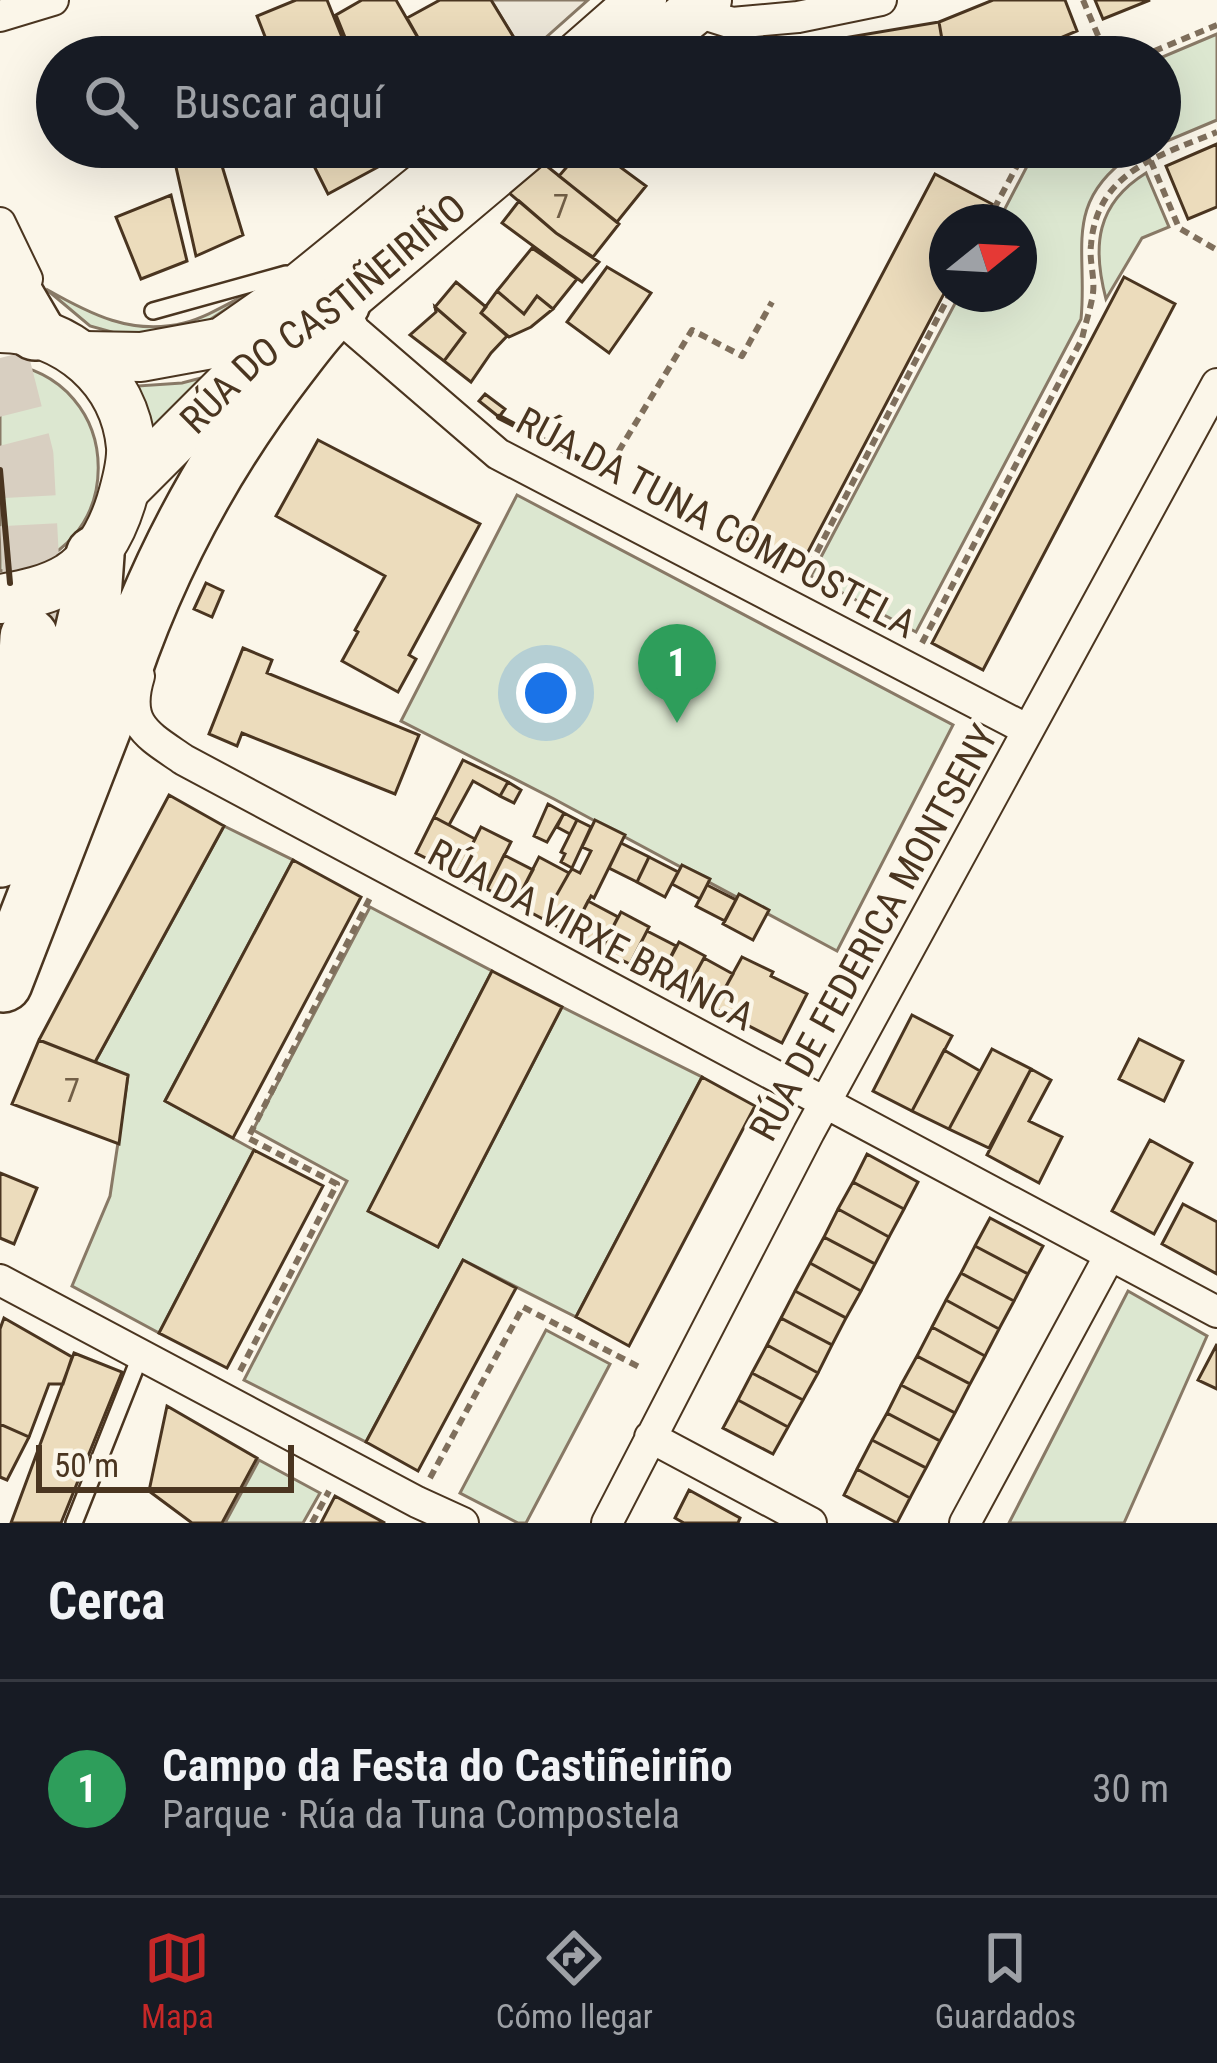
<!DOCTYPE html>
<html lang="es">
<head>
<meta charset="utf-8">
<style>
	body { margin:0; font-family:"Roboto Condensed",sans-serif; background:#242831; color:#f1f3f6 }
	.compass { position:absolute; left:929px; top:204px; width:108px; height:108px; border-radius:50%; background:#171b24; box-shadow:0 12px 48px #0002; rotate:72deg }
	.scale { position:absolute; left:36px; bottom:30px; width:258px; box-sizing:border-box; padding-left:12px; border:6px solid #4a3520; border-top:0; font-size:33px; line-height:42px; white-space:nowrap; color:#4a3520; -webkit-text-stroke:9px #fbf6e9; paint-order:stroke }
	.you { position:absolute; left:546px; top:693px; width:42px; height:42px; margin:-30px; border:9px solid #fff; border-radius:50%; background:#1a73e8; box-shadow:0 0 0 18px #1a73e833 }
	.badge { display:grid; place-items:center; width:78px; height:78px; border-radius:50%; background:#c62828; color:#fff; font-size:39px; font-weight:700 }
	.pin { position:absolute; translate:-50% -99px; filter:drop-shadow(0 3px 6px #0008) }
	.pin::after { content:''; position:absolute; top:63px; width:42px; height:36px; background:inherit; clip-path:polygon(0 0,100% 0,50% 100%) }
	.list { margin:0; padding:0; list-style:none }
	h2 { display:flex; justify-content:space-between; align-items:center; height:156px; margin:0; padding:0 48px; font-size:51px }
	h2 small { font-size:39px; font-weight:400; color:#9ea1a6 }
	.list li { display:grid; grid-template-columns:78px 1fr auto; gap:36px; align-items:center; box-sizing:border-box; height:216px; padding:0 48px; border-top:3px solid #363941 }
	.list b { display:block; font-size:45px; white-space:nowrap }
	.list p { margin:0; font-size:39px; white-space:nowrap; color:#9ea1a6 }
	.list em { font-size:39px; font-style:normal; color:#9ea1a6 }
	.icon { flex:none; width:66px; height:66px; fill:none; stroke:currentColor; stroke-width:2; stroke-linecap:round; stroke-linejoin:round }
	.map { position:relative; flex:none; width:1217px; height:1523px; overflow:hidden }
	.search { position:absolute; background:#171b24; box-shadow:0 12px 48px #0002; left:36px; right:36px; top:36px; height:132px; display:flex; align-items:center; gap:30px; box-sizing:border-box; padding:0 42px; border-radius:66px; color:#9ea1a6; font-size:45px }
	.sheet { height:372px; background:#171b24 }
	nav { display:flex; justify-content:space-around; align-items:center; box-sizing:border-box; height:168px; border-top:3px solid #363941; background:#171b24; font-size:33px; color:#9ea1a6 }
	nav a { display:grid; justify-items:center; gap:6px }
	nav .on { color:#c62828 }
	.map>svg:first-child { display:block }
	.green { fill:#dce7d0; stroke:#887966; stroke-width:3 }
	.parking { fill:#ede7d9; stroke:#887966; stroke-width:3 }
	.building { fill:#ecdcbc; stroke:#4a3520; stroke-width:3 }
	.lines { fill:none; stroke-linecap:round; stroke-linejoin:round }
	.highway-tunnel { stroke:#d8cfc1; stroke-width:57; stroke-dasharray:57 28; stroke-linecap:butt }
	.lane-casing { stroke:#4a3520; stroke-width:20 }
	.street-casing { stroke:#4a3520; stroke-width:34 }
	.primary-casing { stroke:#4a3520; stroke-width:52 }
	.highway-casing { stroke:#4a3520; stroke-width:62 }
	.path { stroke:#7f6f5c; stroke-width:6; stroke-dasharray:9 6; stroke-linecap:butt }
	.lane { stroke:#fbf6e9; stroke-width:15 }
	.street { stroke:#fbf6e9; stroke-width:30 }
	.primary { stroke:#fbf6e9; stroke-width:48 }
	.highway { stroke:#fbf6e9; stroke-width:57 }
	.wall { stroke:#4a3520; stroke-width:6 }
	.labels { text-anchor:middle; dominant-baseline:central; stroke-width:9; stroke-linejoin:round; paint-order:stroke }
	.number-label { font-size:33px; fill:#725f47 }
	.street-label { font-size:39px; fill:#4a3520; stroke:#fbf6e9 }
</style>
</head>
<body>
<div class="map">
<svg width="1217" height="1523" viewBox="0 0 1217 1523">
	<rect width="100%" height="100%" fill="#fbf6e9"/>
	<path class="green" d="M 1217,34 L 1217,120 L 1160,144 L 1160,58 Z
		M 1037,147 L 1127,147 L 1130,156 C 1062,204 1088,251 1081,319 L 916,632 L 811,576 L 960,294 L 1019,294 L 1019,222 L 998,222 Z
		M 1146,173 L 1169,227 L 1142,238 L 1106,299 C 1092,246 1096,204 1146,173 Z
		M 46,289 C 90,314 132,336 184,323 C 208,317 232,301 255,290 L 202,325 L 126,336 L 90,326 Z
		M 0,363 C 131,375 131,561 0,571 Z
		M 228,371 L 155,433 L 137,386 L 182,383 Z
		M 517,495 L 953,725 L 837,951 L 554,799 L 401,721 Z
		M 224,826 L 293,860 L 165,1101 L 254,1150 L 159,1333 L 72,1286 L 110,1196 L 128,1076 L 95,1062 Z
		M 370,907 L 492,971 L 369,1210 L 438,1247 L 562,1007 L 702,1077 L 576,1317 L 463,1260 L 366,1442 L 244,1380 L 347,1181 L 253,1130 Z
		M 1128,1291 L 1207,1336 L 1124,1523 L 1009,1523 Z
		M 546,1330 L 610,1364 L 526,1523 L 518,1523 L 460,1493 Z
		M 259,1460 L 320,1493 L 303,1523 L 225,1523 Z"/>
	<path class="parking" d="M 491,0 L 588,0 L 525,56 Z"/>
	<path class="building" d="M 296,0 L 327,0 L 350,57 L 273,57 L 257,16 Z
		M 362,0 L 396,0 L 429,57 L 353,57 L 336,15 Z
		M 440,0 L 491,0 L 519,46 L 498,57 L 429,57 L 407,18 Z
		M 993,0 L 1065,0 L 1077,31 L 1015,57 L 945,57 L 939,22 Z
		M 1095,0 L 1150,0 L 1103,19 Z
		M 939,22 L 945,57 L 731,57 Z
		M 1217,144 L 1217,207 L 1188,219 L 1166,166 Z
		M 176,147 L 219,147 L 222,156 L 219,156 L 243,235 L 196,256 L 176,167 L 178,166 Z
		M 314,147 L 415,147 L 328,194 L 311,160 L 319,156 Z
		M 584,147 L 593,147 L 646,186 L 617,222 L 559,176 Z
		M 543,163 L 619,224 L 593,257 L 556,233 L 509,193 Z
		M 935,174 L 992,204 L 982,222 L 947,222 L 947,288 L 800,567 L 744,537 Z
		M 171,195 L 187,261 L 141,279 L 116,217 Z
		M 519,201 L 556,233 L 599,262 L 582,282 L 502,223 Z
		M 532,248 L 577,279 L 553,309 L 537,296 L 524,314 L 497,291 Z
		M 607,267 L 651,293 L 609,353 L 567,322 Z
		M 1124,277 L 1175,304 L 983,670 L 932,643 Z
		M 456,282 L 486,307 L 481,313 L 507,336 L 491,353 L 471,382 L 444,361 L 465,333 L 435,307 Z
		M 497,291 L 524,314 L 537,296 L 553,309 L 531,327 L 509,337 L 481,313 Z
		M 435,307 L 465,333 L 444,361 L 410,335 L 436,312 Z
		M 485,394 L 505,409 L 499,417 L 479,401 Z
		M 318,440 L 480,524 L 409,655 L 416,659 L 398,692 L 342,661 L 358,632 L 355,630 L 385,576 L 276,516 Z
		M 206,583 L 223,591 L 212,617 L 194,609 Z
		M 243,648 L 272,660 L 267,673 L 419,735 L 395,794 L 242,733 L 237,746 L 209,734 Z
		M 463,760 L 508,782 L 500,796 L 473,781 L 449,825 L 434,817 Z
		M 508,782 L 521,790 L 514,803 L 500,796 Z
		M 169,795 L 224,826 L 95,1062 L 39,1040 Z
		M 548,804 L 564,813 L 547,842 L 534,836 Z
		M 564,813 L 577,820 L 570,834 L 557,827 Z
		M 434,817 L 475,839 L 457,874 L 416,853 Z
		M 577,820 L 591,827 L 572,868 L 561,862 L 565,854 L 561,852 Z
		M 595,820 L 625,835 L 594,898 L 591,896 L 571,934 L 543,919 L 569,873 L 572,869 L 580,873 L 591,851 L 582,847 Z
		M 481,827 L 511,842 L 487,889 L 457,874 Z
		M 621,843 L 649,857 L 637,882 L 609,868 Z
		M 504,855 L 533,870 L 515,904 L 487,889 Z
		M 539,857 L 569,873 L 543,919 L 515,904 Z
		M 649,857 L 678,872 L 665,897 L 637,882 Z
		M 293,860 L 361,897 L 233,1138 L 165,1101 Z
		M 682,865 L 710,879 L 700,899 L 672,884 Z
		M 707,885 L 736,900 L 725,921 L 696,906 Z
		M 739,894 L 769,910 L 753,940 L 723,924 Z
		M 588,901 L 618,917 L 601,950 L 571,934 Z
		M 621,912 L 649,927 L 630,964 L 601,950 Z
		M 647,931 L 676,946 L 659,980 L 630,964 Z
		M 679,942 L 705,956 L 685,993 L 659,980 Z
		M 742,957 L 773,972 L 771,976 L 807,994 L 782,1043 L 714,1008 Z
		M 704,958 L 733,974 L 714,1008 L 685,993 Z
		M 492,971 L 562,1007 L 438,1247 L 368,1211 Z
		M 912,1015 L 952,1036 L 912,1111 L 873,1091 Z
		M 1139,1039 L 1183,1061 L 1164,1101 L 1119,1079 Z
		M 39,1040 L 128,1075 L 119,1144 L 12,1104 Z
		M 992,1049 L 1031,1069 L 989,1148 L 949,1129 Z
		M 944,1050 L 980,1071 L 949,1129 L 912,1111 Z
		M 1031,1069 L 1051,1080 L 1029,1121 L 1062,1137 L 1039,1183 L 987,1155 Z
		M 702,1077 L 755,1106 L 629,1346 L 576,1317 Z
		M 1150,1140 L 1192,1163 L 1154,1234 L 1112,1211 Z
		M 254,1150 L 323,1186 L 227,1368 L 159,1333 Z
		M 867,1154 L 918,1182 L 904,1209 L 853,1182 Z
		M 0,1173 L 37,1188 L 14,1244 L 0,1238 Z
		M 853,1182 L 904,1209 L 889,1237 L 838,1209 Z
		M 1183,1204 L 1217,1222 L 1217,1274 L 1162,1244 Z
		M 838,1209 L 889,1237 L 875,1264 L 824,1237 Z
		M 990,1218 L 1043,1246 L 1028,1274 L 975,1246 Z
		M 824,1237 L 875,1264 L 861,1291 L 810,1263 Z
		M 975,1246 L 1028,1274 L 1014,1301 L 961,1273 Z
		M 463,1260 L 516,1288 L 418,1471 L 366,1442 Z
		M 810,1263 L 861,1291 L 846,1318 L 795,1291 Z
		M 961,1273 L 1014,1301 L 999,1329 L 946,1300 Z
		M 795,1291 L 846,1318 L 832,1345 L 781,1318 Z
		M 946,1300 L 999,1329 L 985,1356 L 932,1327 Z
		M 4,1318 L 72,1357 L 63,1384 L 49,1384 L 29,1437 L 0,1424 L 0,1329 Z
		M 781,1318 L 832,1345 L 818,1373 L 767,1345 Z
		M 932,1327 L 985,1356 L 970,1384 L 917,1356 Z
		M 1217,1344 L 1217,1389 L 1198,1380 Z
		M 767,1345 L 818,1373 L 803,1400 L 752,1373 Z
		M 74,1353 L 122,1372 L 61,1523 L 11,1523 Z
		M 917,1356 L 970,1384 L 955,1413 L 901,1385 Z
		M 752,1373 L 803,1400 L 788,1427 L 738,1400 Z
		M 901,1385 L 955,1413 L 940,1441 L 887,1413 Z
		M 738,1400 L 788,1427 L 773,1454 L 723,1428 Z
		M 167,1406 L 257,1458 L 222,1523 L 192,1523 L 149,1491 Z
		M 887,1413 L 940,1441 L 926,1468 L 872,1440 Z
		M 0,1424 L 29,1437 L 7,1480 L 0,1477 Z
		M 872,1440 L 926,1468 L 910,1498 L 857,1469 Z
		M 857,1469 L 910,1498 L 897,1523 L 844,1495 Z
		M 689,1490 L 740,1518 L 738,1523 L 684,1523 L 675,1518 Z
		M 335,1496 L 385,1523 L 321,1523 Z"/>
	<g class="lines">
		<path class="highway-tunnel" d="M 0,358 L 25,456 L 31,569 L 29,637"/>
		<g class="lane-casing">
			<path id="lane" d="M 153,311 L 286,274
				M 74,1523 L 141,1354"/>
		</g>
		<g class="street-casing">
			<path id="street" d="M 694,11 L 732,23 L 798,17 L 881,0
				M 0,16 L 53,0
				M 0,223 L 27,279
				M 341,303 L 354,330 L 498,454 L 1028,730
				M 139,676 C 124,725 148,735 184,760 L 1217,1312
				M 0,1280 L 417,1502 L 463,1523
				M 650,1437 L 811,1523
				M 607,1523 L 809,1132 L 1217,384
				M 965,1523 L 1110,1255"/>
		</g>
		<g class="primary-casing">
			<g id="primary">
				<path d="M 577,57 L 642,0"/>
				<path d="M 637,57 L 707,0"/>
				<path d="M 0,328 C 67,328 125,379 131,447 C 132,464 126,485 121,502 C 112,531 97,559 70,577 C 49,590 24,595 0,599"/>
				<path d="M 84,356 L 141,357 L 223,342 L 297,290 L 473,147"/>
				<path id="s1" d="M 126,488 L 252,362 L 341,303 L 526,147"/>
			</g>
		</g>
		<g class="highway-casing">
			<path id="highway" d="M 0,271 L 35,331
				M 47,791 L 92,597 L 95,555
				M 0,858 L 24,730 L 29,637
				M 3,983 L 112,702 C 150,581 210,466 287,366 C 304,344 320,322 341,303"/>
		</g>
		<path class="path" d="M 1083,0 L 1107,57
			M 1140,57 L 1217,25
			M 1145,147 L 1179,228 L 1217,250
			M 987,222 L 1027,147
			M 603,477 L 692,330 L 742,356 L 772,302
			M 803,579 L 950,294
			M 922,643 L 1082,339 C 1085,324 1091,308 1093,293 C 1095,277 1089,261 1091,245 C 1097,171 1159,156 1217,132
			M 240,1371 L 337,1184 L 248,1138 L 371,896
			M 430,1478 L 523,1307 L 641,1368
			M 312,1523 L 329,1491"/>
		<use href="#lane" class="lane"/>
		<use href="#street" class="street"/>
		<use href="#primary" class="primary"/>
		<use href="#highway" class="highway"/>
		<path class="wall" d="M 499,417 L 597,468
			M 0,470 L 10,583"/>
	</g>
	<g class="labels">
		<g class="number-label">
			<text x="561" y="206">7</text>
			<text x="72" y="1090">7</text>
		</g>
		<g class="street-label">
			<text stroke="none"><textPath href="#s1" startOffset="264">RÚA DO CASTIÑEIRIÑO</textPath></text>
			<text transform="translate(716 523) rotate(28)">RÚA DA TUNA COMPOSTELA</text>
			<text transform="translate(874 933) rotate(-61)">RÚA DE FEDERICA MONTSENY</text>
			<text transform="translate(591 935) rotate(28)">RÚA DA VIRXE BRANCA</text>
		</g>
	</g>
</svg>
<svg class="compass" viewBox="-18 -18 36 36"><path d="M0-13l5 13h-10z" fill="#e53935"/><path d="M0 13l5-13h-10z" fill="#9ea1a6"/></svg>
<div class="scale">50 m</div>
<div class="you"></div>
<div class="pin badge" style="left:677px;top:723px;background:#2e9e5b">1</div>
<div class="search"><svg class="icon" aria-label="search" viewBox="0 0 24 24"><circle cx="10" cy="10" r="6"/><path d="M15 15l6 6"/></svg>Buscar aquí</div>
</div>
<section class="sheet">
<h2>Cerca<small></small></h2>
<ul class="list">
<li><span class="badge" style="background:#2e9e5b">1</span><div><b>Campo da Festa do Castiñeiriño</b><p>Parque · Rúa da Tuna Compostela</p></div><em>30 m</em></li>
</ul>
</section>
<nav>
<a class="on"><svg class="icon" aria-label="map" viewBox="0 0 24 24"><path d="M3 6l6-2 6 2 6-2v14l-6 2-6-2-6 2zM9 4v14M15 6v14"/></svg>Mapa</a>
<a><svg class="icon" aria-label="directions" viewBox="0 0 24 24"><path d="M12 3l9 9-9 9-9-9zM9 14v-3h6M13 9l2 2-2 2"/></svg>Cómo llegar</a>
<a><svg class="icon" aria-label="saved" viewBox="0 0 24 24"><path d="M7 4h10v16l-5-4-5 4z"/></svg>Guardados</a>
</nav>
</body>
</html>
